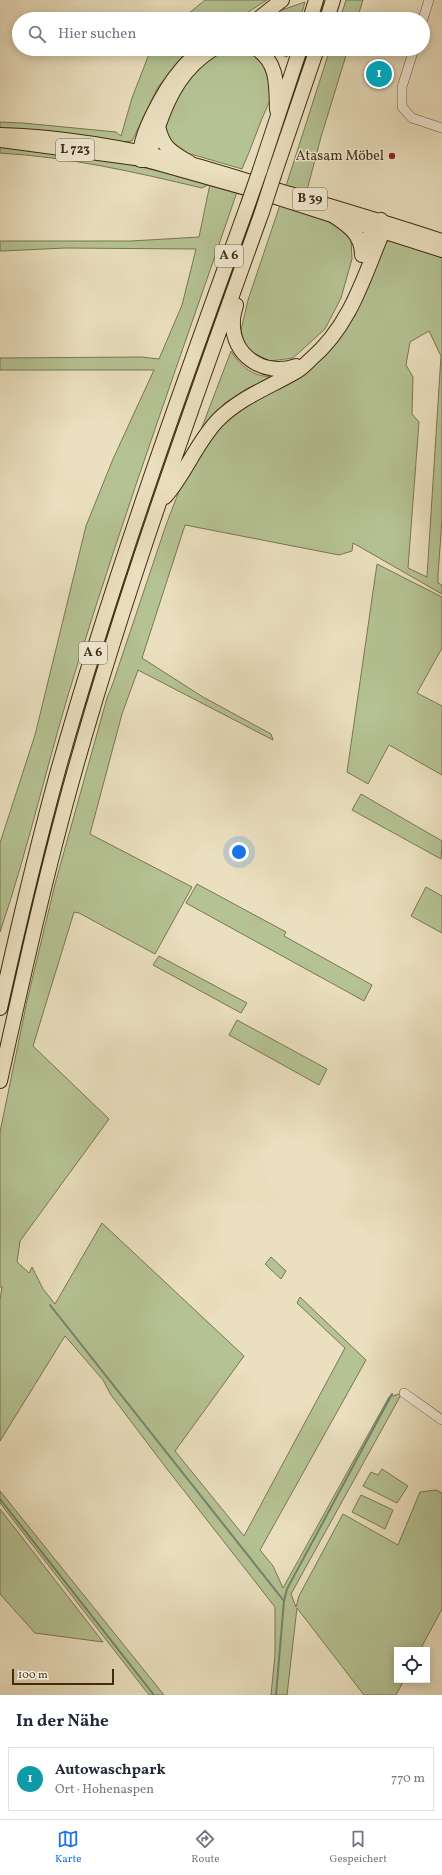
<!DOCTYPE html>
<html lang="de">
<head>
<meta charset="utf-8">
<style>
	body { margin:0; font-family:Vollkorn,serif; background:#f6f6f7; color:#1f2937 }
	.controls { position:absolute; right:12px; bottom:12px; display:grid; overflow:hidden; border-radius:0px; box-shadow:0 2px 10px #0003 }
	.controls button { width:36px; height:36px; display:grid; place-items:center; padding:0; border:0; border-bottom:1px solid #e0e1e3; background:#fff; color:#1f2937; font:20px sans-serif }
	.scale { position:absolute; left:12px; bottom:10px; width:102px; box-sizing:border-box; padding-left:4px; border:2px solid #3f2c11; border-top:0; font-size:11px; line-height:14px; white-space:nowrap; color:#3f2c11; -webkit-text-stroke:3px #f1ead5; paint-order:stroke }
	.you { position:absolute; left:239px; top:852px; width:14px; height:14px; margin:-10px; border:3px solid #fff; border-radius:50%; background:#1a73e8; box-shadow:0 0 0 6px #1a73e833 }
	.badge { display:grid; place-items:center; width:26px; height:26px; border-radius:50%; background:#1a73e8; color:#fff; font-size:13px; font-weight:700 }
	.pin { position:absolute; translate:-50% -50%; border:2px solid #fff; box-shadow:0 1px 4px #0006 }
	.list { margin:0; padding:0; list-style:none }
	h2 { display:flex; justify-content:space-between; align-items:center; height:52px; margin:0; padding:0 16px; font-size:17px }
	h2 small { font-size:13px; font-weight:400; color:#747a83 }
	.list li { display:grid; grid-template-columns:26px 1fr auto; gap:12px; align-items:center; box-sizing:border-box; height:64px; margin:0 8px 8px; padding:0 8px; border:1px solid #e0e1e3; border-radius:0px }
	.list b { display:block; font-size:15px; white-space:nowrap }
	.list p { margin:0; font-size:13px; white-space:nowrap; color:#747a83 }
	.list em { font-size:13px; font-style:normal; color:#747a83 }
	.icon { flex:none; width:22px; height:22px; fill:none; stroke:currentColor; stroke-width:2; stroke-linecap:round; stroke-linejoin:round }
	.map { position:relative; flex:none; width:442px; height:1695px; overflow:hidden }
	.search { position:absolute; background:#fff; box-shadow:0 2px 10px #0003; left:12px; right:12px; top:12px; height:44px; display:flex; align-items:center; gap:10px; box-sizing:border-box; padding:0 14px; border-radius:22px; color:#747a83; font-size:15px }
	.sheet { height:124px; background:#fff }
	nav { display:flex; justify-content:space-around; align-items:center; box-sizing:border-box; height:56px; border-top:1px solid #e0e1e3; background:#fff; font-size:11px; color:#747a83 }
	nav a { display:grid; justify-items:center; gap:2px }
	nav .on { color:#1a73e8 }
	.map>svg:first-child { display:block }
	.green { fill:#b5c293; stroke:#7a7752; fill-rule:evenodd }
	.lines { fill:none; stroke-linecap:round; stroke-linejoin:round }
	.stream { stroke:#74836f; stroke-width:2 }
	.minor-casing { stroke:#6a593c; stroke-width:10 }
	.major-casing { stroke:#3f2c11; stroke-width:14 }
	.highway-casing { stroke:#3f2c11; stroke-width:16 }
	.minor { stroke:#f1ead5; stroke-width:9 }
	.major { stroke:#eadfbe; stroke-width:12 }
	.highway { stroke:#eadfbe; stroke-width:14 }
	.highway-bridge-casing { stroke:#3f2c11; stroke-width:16; stroke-linecap:butt }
	.highway-bridge { stroke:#eadfbe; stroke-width:14 }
	.poi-dot { fill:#8f2418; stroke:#f1ead5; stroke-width:1.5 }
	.labels { text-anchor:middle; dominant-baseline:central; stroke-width:3; stroke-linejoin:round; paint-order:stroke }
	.shield { fill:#f1ead5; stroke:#74654c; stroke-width:1 }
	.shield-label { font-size:13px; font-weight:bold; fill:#3f2c11 }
	.poi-label { font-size:14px; fill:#3f2c11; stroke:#f1ead5; text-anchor:end }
</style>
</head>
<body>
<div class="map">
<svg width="442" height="1695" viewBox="0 0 442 1695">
	<rect width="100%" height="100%" fill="#eadfbe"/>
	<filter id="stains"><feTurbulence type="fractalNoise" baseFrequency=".005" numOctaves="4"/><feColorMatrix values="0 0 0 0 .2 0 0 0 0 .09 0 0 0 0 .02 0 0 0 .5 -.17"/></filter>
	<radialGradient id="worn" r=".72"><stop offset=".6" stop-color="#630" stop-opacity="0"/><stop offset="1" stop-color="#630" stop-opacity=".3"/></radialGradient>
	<path class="green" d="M 205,0 L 267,0 L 237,19 L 182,19 Z
		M 346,0 L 363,0 L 357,19 L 340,19 Z
		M 305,2 L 300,19 L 262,19 L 270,14 Z
		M 151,49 L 189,49 L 158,87 L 132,141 L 121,142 L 0,129 L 0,122 L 23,123 L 116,132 L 121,136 L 132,98 Z
		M 231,49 C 260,49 275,69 270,98 C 269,105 264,113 261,121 C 255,137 249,153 242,169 L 184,152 L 167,141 C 166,138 164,133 164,129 C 164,108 197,64 216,54 C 221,52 226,51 231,49 Z
		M 265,49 L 290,49 L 287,57 Z
		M 330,49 L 348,49 L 321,137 L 306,194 L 286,186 Z
		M 0,144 L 84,154 L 202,181 L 237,192 C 183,350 126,507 77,666 C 49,754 30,844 0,932 L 0,843 L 35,735 L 86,526 L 113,459 L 154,370 L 0,370 L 0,358 L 142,357 L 159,359 L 182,305 L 196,249 L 65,248 L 2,251 L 0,251 L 0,241 L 131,241 L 199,237 L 210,184 L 202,188 C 135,172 69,157 0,153 Z
		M 280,205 L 340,226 L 351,238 L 352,259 L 341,298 L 325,329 L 293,358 L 270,361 L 249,351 L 244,342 L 241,330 L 248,300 Z
		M 391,240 L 442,255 L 442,520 L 438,575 L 438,583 L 442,585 L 442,594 L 353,543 L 352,551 L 339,555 L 185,525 L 142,658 L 203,697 L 271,734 L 273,740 L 138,670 L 122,714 L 90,834 L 192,887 L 155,954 L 79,913 L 74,912 L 33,1046 L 109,1119 L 20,1241 L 17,1262 L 29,1273 L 32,1267 L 43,1289 L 55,1304 L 102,1223 L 244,1356 L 175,1451 L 244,1536 L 345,1348 L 297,1303 L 300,1297 L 366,1360 L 260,1550 L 273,1566 L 283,1588 L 389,1397 L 402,1393 L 291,1594 L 296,1607 L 299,1596 L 343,1514 L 398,1545 L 420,1492 L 436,1490 L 442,1493 L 442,1609 L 420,1650 L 397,1650 L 397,1680 L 404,1680 L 396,1695 L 364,1695 L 297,1608 L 287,1695 L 271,1695 L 275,1655 L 275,1607 L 167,1469 L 111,1395 L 103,1380 L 65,1336 L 0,1441 L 0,1300 L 2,1287 L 0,1287 L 0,1132 L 27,1001 L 55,884 L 107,698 L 113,683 L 166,525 L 181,486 L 216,432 L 236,411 L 325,356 L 355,315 L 374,261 L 385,242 ZM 429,331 L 441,356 L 427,577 L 408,568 L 419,422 L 412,414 L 413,377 L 406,365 L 410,342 Z
		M 231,351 C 242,368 253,377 275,377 L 248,388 L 225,403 L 199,435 Z
		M 377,564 L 442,597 L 442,648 L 417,693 L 442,706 L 442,775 L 389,745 L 368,784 L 347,772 Z
		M 361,794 L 442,841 L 441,859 L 352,810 Z
		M 197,884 L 286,932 L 284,936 L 372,985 L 364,1001 L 186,903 Z
		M 426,887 L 442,896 L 442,933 L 411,916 Z
		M 159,956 L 247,1003 L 241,1013 L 153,965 Z
		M 237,1020 L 327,1069 L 319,1085 L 229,1035 Z
		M 271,1257 L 286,1271 L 281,1279 L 265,1264 Z
		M 382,1469 L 408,1486 L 397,1503 L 363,1486 L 371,1472 L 378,1475 Z
		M 0,1491 L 164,1695 L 149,1695 L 0,1503 Z
		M 361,1495 L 393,1510 L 385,1529 L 352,1512 Z
		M 0,1509 L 103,1642 L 35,1633 L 0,1594 Z"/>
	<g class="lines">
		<path class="stream" d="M 50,1305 L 284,1601 L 276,1695
			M 0,1499 L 154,1695
			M 284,1601 L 287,1589 L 392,1394"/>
		<g class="minor-casing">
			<path id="minor" d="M 423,19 L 429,0
				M 414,49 L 402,87 L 402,107 L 412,118 L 442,128
				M 404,1393 L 442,1420"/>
		</g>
		<g class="major-casing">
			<path id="major" d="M 1,134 C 65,136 128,147 190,163 C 228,173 265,186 303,197 C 350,211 396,225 442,240
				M 0,141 L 143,160 L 260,193 L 442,251"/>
		</g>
		<g class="highway-casing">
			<path id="highway" d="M 258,19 L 282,0
				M 310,19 L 316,0
				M 327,19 L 333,0
				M 202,49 C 194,56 186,63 180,71 C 167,86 135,140 141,160 L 143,160 C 153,150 154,138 159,124 C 170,93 184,67 213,49
				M 257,49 C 279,64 276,87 277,110
				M 158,126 C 163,149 172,152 190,163
				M 260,170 L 300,49
				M 274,175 L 317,49
				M 334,216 C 349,226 362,235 362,255
				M 236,305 C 235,310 233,315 233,320 C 231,356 264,377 296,366
				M 165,497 C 186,473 196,443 218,420 C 241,397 270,387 297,371 C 302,368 307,363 311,359 C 350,326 364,277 383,231 L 381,220 L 373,228 L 362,253
				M 0,1008 C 18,927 37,846 59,767 C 113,577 180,392 247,207
				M 0,1081 C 23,977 46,873 75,770 C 128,582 196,396 262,212"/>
		</g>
		<use href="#minor" class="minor"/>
		<use href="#major" class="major"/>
		<use href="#highway" class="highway"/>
		<g class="highway-bridge-casing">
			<path id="highway-bridge" d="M 247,207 L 260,170
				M 262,212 L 274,175"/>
		</g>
		<use href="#highway-bridge" class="highway-bridge"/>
	</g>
	<circle class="poi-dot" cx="392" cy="156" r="4"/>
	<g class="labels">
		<g class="shield">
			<rect x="56" y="139" width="38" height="22" rx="3"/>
			<rect x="293" y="188" width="34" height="22" rx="3"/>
			<rect x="215" y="245" width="28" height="22" rx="3"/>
			<rect x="79" y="642" width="28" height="22" rx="3"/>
		</g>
		<g class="shield-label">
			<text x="75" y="150">L 723</text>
			<text x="310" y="199">B 39</text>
			<text x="229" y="256">A 6</text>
			<text x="93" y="653">A 6</text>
		</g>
		<g class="poi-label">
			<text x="384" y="156">Atasam Möbel</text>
		</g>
	</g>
	<rect width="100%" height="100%" filter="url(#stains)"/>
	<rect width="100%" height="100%" fill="url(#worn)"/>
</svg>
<div class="controls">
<button><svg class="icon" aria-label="locate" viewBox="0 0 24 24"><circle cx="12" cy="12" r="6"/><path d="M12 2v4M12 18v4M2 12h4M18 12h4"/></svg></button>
</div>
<div class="scale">100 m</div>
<div class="you"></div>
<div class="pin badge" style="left:379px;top:74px;background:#0f9aa8">1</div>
<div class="search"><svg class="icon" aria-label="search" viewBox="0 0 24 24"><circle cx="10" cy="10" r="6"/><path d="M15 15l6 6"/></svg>Hier suchen</div>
</div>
<section class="sheet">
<h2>In der Nähe<small></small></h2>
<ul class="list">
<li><span class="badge" style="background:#0f9aa8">1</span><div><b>Autowaschpark</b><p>Ort · Hohenaspen</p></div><em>770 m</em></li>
</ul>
</section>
<nav>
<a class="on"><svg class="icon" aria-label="map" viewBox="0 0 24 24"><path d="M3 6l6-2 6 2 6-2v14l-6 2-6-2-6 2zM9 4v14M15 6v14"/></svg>Karte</a>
<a><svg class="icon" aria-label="directions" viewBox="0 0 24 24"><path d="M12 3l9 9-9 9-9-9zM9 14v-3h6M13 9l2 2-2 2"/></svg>Route</a>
<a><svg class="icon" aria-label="saved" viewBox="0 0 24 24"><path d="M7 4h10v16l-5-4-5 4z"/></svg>Gespeichert</a>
</nav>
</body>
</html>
